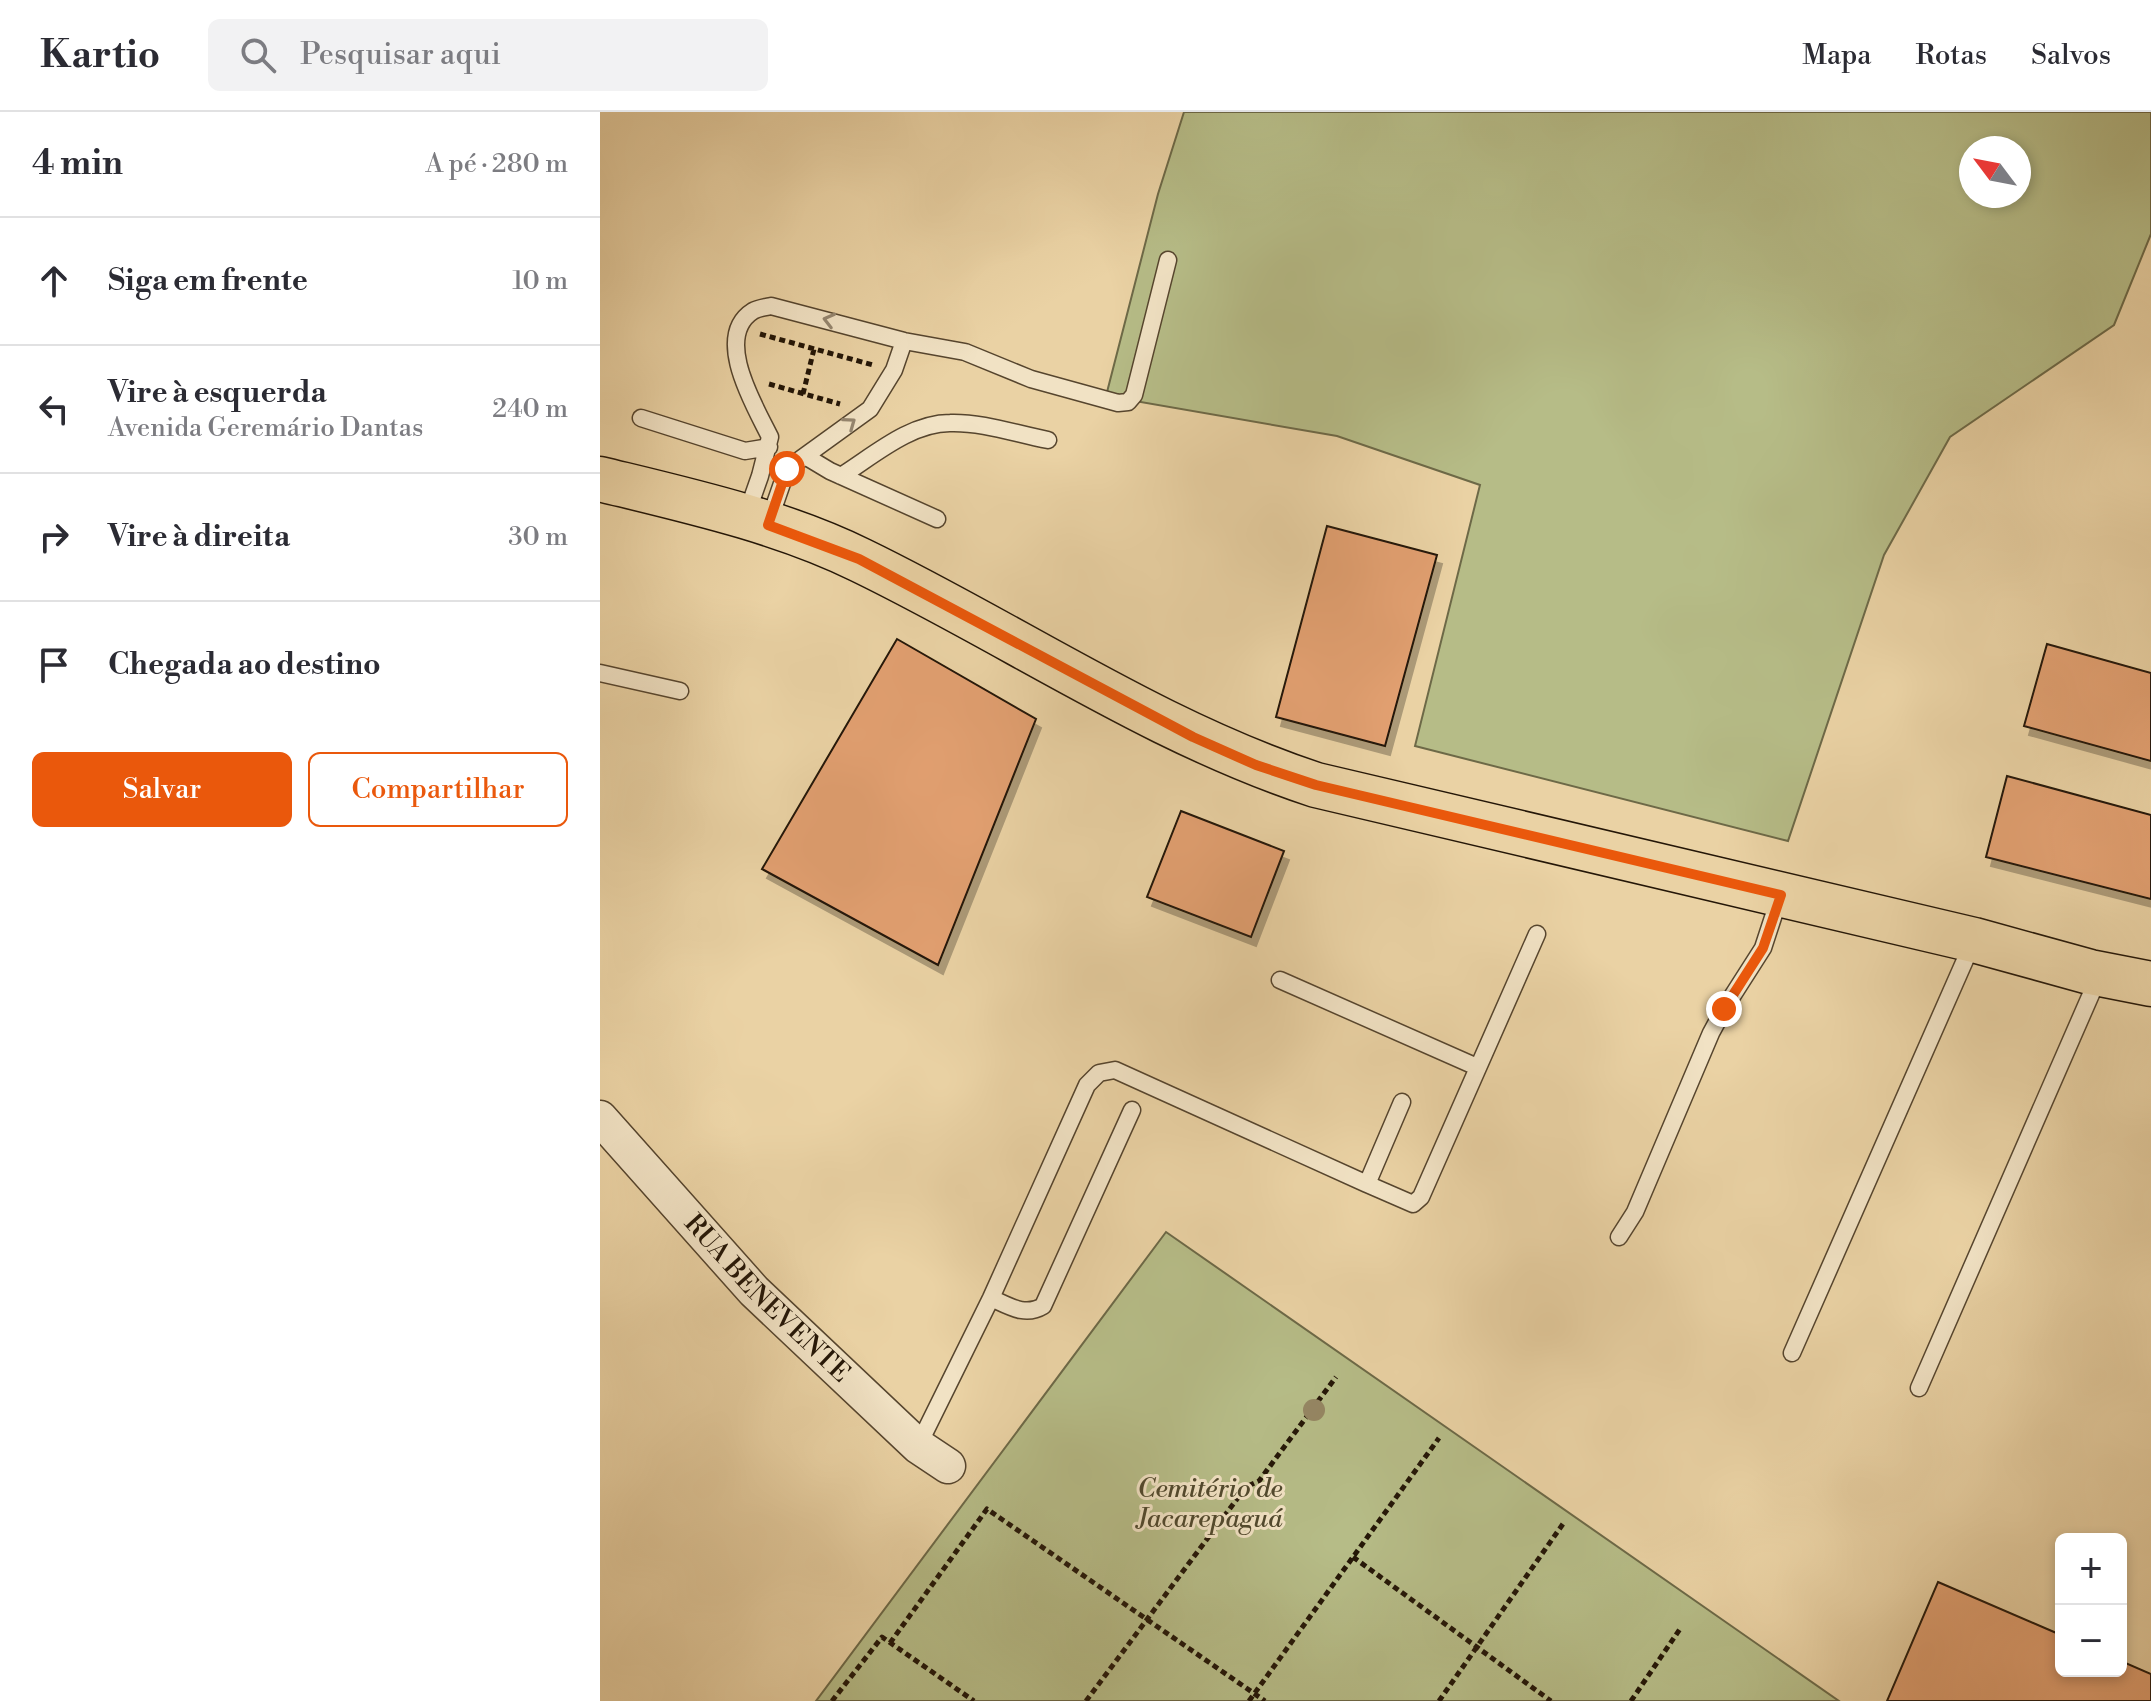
<!DOCTYPE html>
<html lang="pt">
<head>
<meta charset="utf-8">
<style>
	body { margin:0; font-family:"Libre Bodoni",serif; background:#f2f2f3; color:#2b2b33 }
	.controls { position:absolute; right:24px; bottom:24px; display:grid; overflow:hidden; border-radius:12px; box-shadow:0 4px 12px #0003 }
	.controls button { width:72px; height:72px; display:grid; place-items:center; padding:0; border:0; border-bottom:2px solid #e1e1e2; background:#fff; color:#2b2b33; font:40px sans-serif }
	.compass { position:absolute; left:1359px; top:24px; width:72px; height:72px; border-radius:50%; background:#fff; box-shadow:0 4px 12px #0003; rotate:302deg }
	.stop { position:absolute; width:24px; height:24px; margin:-18px; border:6px solid #ea580c; border-radius:50%; background:#fff }
	.stop.end { background:#ea580c; border-color:#fff; box-shadow:0 2px 8px #0008 }
	.list { margin:0; padding:0; list-style:none }
	h2 { display:flex; justify-content:space-between; align-items:center; height:104px; margin:0; padding:0 32px; font-size:34px }
	h2 small { font-size:26px; font-weight:400; color:#7c7c81 }
	.list li { display:grid; grid-template-columns:52px 1fr auto; gap:24px; align-items:center; box-sizing:border-box; height:128px; padding:0 32px; border-top:2px solid #e1e1e2 }
	.list b { display:block; font-size:30px; white-space:nowrap }
	.list p { margin:0; font-size:26px; white-space:nowrap; color:#7c7c81 }
	.list em { font-size:26px; font-style:normal; color:#7c7c81 }
	.actions { display:flex; gap:16px; padding:24px 32px }
	.actions a { flex:1; padding:18px 0; border:2px solid #ea580c; border-radius:12px; text-align:center; font-size:28px; color:#ea580c }
	.actions .main { background:#ea580c; color:#fff }
	.icon { flex:none; width:44px; height:44px; fill:none; stroke:currentColor; stroke-width:2; stroke-linecap:round; stroke-linejoin:round }
	.map { position:relative; flex:none; width:1551px; height:1589px; overflow:hidden }
	header { display:flex; align-items:center; gap:48px; box-sizing:border-box; height:112px; padding:0 40px; background:#fff; border-bottom:2px solid #e1e1e2 }
	header strong { font-size:38px }
	nav { display:flex; gap:44px; margin-inline-start:auto; font-size:28px }
	.search { width:560px; height:72px; background:#f2f2f3; display:flex; align-items:center; gap:20px; box-sizing:border-box; padding:0 28px; border-radius:12px; color:#7c7c81; font-size:30px }
	main { display:flex }
	aside { flex:1; background:#fff }
	.map>svg:first-child { display:block }
	.green { fill:#b6bc87; stroke:#6d6947; stroke-width:2; fill-rule:evenodd }
	.building { fill:#e2a071; stroke:#241607; stroke-width:2; filter:url(#shadow) }
	.lines { fill:none; stroke-linecap:round; stroke-linejoin:round }
	.service-casing { stroke:#56452e; stroke-width:19 }
	.minor-casing { stroke:#56452e; stroke-width:37 }
	.primary-casing { stroke:#241607; stroke-width:47 }
	.path { stroke:#241607; stroke-width:5; stroke-dasharray:6 4; stroke-linecap:butt }
	.service { stroke:#f1e2c4; stroke-width:16 }
	.minor { stroke:#f1e2c4; stroke-width:34 }
	.primary { stroke:#ead2a4; stroke-width:44 }
	.tree { fill:#958663 }
	.oneway { stroke:#95866f }
	.route { stroke:#ea580c; stroke-width:10 }
	.labels { text-anchor:middle; dominant-baseline:central; stroke-width:6; stroke-linejoin:round; paint-order:stroke }
	.street-label { font-size:26px; fill:#241607; stroke:#f1e2c4 }
	.park-label { font-size:26px; font-style:italic; fill:#50482d; stroke:#f1e2c4 }
</style>
</head>
<body>
<header>
<strong>Kartio</strong>
<div class="search"><svg class="icon" aria-label="search" viewBox="0 0 24 24"><circle cx="10" cy="10" r="6"/><path d="M15 15l6 6"/></svg>Pesquisar aqui</div>
<nav><a>Mapa</a><a>Rotas</a><a>Salvos</a></nav>
</header>
<main>
<aside>
<h2>4 min<small>A pé · 280 m</small></h2>
<ul class="list">
<li><svg class="icon" aria-label="ahead" viewBox="0 0 24 24"><path d="M12 20V5M6 11l6-6 6 6"/></svg><div><b>Siga em frente</b></div><em>10 m</em></li>
<li><svg class="icon" aria-label="left" viewBox="0 0 24 24"><path d="M17 20v-9H6M10 6l-5 5 5 5"/></svg><div><b>Vire à esquerda</b><p>Avenida Geremário Dantas</p></div><em>240 m</em></li>
<li><svg class="icon" aria-label="right" viewBox="0 0 24 24"><path d="M7 20v-9h11M14 6l5 5-5 5"/></svg><div><b>Vire à direita</b></div><em>30 m</em></li>
<li><svg class="icon" aria-label="arrive" viewBox="0 0 24 24"><path d="M6 21V4h12l-3 4 3 4H6"/></svg><div><b>Chegada ao destino</b></div></li>
</ul>
<div class="actions"><a class="main">Salvar</a><a>Compartilhar</a></div>
</aside>
<div class="map">
<svg width="1551" height="1589" viewBox="0 0 1551 1589">
	<defs>
		<filter id="shadow"><feDropShadow dx="5" dy="9" stdDeviation="0" flood-color="#0004"/></filter>
	</defs>
	<rect width="100%" height="100%" fill="#ead2a4"/>
	<filter id="stains"><feTurbulence type="fractalNoise" baseFrequency=".0025" numOctaves="4"/><feColorMatrix values="0 0 0 0 .2 0 0 0 0 .09 0 0 0 0 .02 0 0 0 .5 -.17"/></filter>
	<radialGradient id="worn" r=".72"><stop offset=".6" stop-color="#630" stop-opacity="0"/><stop offset="1" stop-color="#630" stop-opacity=".3"/></radialGradient>
	<path class="green" d="M 584,0 L 1551,0 L 1551,122 L 1514,213 L 1350,325 L 1284,443 L 1188,729 L 815,634 L 880,373 L 737,324 L 506,284 L 558,82 ZM 1371,36 L 1419,36 L 1419,84 L 1371,84 Z
		M 566,1120 L 1239,1589 L 216,1589 Z"/>
	<path class="building" d="M 727,414 L 837,443 L 785,634 L 676,605 Z
		M 297,527 L 436,607 L 338,853 L 162,757 Z
		M 1447,532 L 1551,561 L 1551,649 L 1424,614 Z
		M 1407,664 L 1551,703 L 1551,787 L 1386,745 Z
		M 581,699 L 684,739 L 651,825 L 547,785 Z
		M 1338,1470 L 1461,1523 L 1461,1559 L 1521,1559 L 1521,1549 L 1551,1562 L 1551,1589 L 1287,1589 Z"/>
	<g class="lines">
		<g class="service-casing">
			<path id="service" d="M 41,306 L 145,339 L 169,335
				M 205,344 L 230,359 L 337,407
				M 241,364 C 273,344 310,311 350,311 C 383,310 416,322 448,328
				M 146,404 L 160,364 L 170,325 C 156,296 112,225 153,199 C 158,196 166,195 171,194 L 304,229 L 365,240 L 431,267 L 518,291 L 528,290 L 534,283 L 568,148
				M 169,409 L 187,357 L 270,297 L 294,258 L 304,229
				M 0,561 L 80,579
				M 680,868 L 877,955
				M 767,1072 L 813,1092 L 821,1085 L 937,822
				M 1019,1125 L 1035,1100 L 1111,921 L 1124,897 L 1163,836 L 1180,784
				M 391,1186 C 409,1194 425,1205 443,1194 L 532,998
				M 1192,1241 L 1373,830
				M 1319,1276 L 1499,864
				M 318,1334 L 391,1186 L 487,973 L 499,961 L 515,958 L 767,1072 L 802,990"/>
		</g>
		<g class="minor-casing">
			<g id="minor">
				<path id="s1" d="M 0,1006 L 154,1179 L 318,1334 L 348,1354"/>
			</g>
		</g>
		<g class="primary-casing">
			<path id="primary" d="M 0,367 C 86,388 181,409 260,448 C 413,522 554,620 716,673 L 1374,828 L 1490,860 L 1551,872"/>
		</g>
		<path class="path" d="M 160,222 L 273,253
			M 169,272 L 240,292
			M 203,282 L 214,237
			M 753,1445 L 951,1589
			M 290,1531 L 387,1397 L 665,1589
			M 232,1589 L 282,1525 L 374,1589
			M 486,1589 L 646,1375 L 659,1369 L 736,1265
			M 649,1589 L 839,1326
			M 839,1589 L 965,1409
			M 1031,1589 L 1080,1517"/>
		<use href="#service" class="service"/>
		<use href="#minor" class="minor"/>
		<use href="#primary" class="primary"/>
	</g>
	<circle class="tree" cx="714" cy="1298" r="11"/>
	<defs><path id="oneway-chevron" d="M-2-3.5L2.5 0L-2 3.5" fill="none" stroke-width="1.6" stroke-linecap="round" stroke-linejoin="round" transform="scale(2)"/></defs>
	<g class="oneway">
		<use href="#oneway-chevron" transform="translate(229 208) rotate(-166)"/>
		<use href="#oneway-chevron" transform="translate(250 311) rotate(-36)"/>
	</g>
	<g class="lines">
		<path class="route" d="M 187,357 L 168,413 L 259,447 L 593,625 L 656,653 L 716,673 L 1181,783 L 1163,836 L 1124,897"/>
	</g>
	<g class="labels">
		<g class="street-label">
			<text stroke="none"><textPath href="#s1" startOffset="246">RUA BENEVENTE</textPath></text>
		</g>
		<g class="park-label">
			<text x="610" y="1377">Cemitério de<tspan x="610" dy="30">Jacarepaguá</tspan></text>
		</g>
	</g>
	<rect width="100%" height="100%" filter="url(#stains)"/>
	<rect width="100%" height="100%" fill="url(#worn)"/>
</svg>
<div class="controls">
<button>+</button>
<button>−</button>
</div>
<svg class="compass" viewBox="-18 -18 36 36"><path d="M0-13l5 13h-10z" fill="#e53935"/><path d="M0 13l5-13h-10z" fill="#7c7c81"/></svg>
<div class="stop" style="left:187px;top:357px"></div>
<div class="stop end" style="left:1124px;top:897px"></div>
</div>
</main>
</body>
</html>
